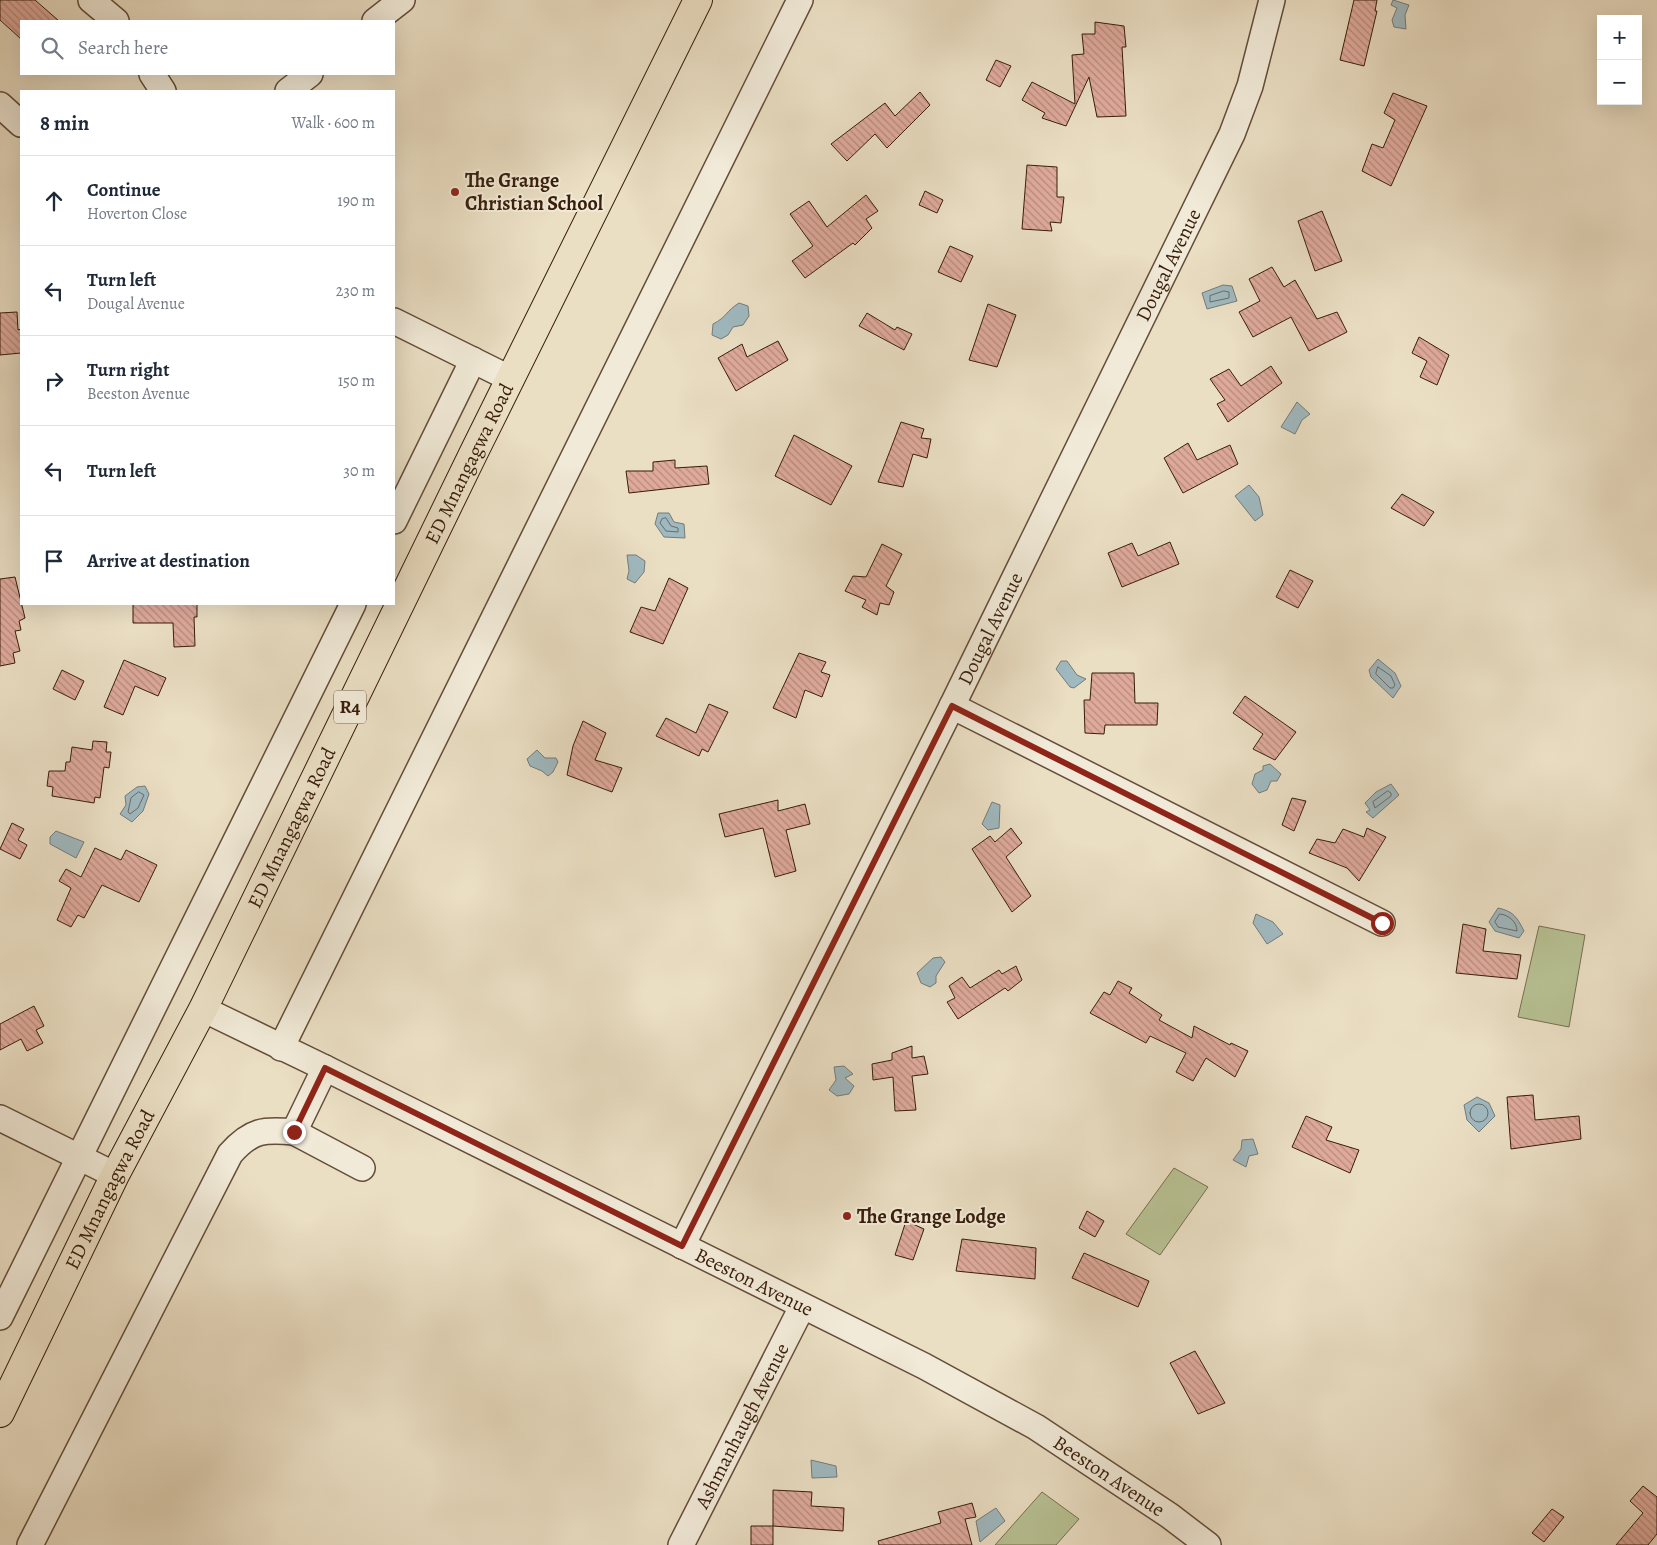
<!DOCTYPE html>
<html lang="en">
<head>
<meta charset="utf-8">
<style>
	body { margin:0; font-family:Alegreya,serif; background:#f6f6f7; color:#1f2937 }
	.controls { position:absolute; right:15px; top:15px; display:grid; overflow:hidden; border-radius:0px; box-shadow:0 5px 20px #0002 }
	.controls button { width:45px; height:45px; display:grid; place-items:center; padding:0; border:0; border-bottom:1px solid #e0e1e3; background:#fff; color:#1f2937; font:25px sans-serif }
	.stop { position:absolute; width:15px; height:15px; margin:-11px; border:4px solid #8f2418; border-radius:50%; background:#fff }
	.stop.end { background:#8f2418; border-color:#fff; box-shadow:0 1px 5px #0008 }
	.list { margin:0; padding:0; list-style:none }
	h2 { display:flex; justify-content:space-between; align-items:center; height:65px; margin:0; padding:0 20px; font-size:21px }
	h2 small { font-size:16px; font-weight:400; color:#747a83 }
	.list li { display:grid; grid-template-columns:32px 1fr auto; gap:15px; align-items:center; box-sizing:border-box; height:90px; padding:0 20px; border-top:1px solid #e0e1e3 }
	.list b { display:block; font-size:19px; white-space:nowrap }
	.list p { margin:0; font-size:16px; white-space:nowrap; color:#747a83 }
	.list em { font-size:16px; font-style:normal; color:#747a83 }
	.icon { flex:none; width:28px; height:28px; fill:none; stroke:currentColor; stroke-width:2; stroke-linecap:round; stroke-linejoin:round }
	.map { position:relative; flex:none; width:1657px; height:1545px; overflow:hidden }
	.search { position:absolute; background:#fff; box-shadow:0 5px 20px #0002; left:20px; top:20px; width:375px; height:55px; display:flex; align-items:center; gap:12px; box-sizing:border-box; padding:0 18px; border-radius:0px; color:#747a83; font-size:19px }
	.panel { position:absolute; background:#fff; box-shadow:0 5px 20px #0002; left:20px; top:90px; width:375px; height:515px; border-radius:0px }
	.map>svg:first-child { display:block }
	.green { fill:#b7c193; stroke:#786f4f }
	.water { fill:#9fb9c0; stroke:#767b78 }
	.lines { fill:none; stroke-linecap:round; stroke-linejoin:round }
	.shore { stroke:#6c6b66; stroke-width:1 }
	.building { fill:url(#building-back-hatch); stroke:#381d0b }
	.minor-casing { stroke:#644d39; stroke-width:28 }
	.highway-casing { stroke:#381d0b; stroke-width:30 }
	.minor { stroke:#f1ead8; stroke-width:25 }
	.highway { stroke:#eadec3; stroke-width:28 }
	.route { stroke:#8f2418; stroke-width:6 }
	.poi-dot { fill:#8f2418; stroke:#f1ead8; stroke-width:2 }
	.labels { text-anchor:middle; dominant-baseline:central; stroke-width:4; stroke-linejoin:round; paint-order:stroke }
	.shield { fill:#f1ead8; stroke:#705a48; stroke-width:1 }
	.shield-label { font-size:19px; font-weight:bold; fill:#381d0b }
	.poi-label { font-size:20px; font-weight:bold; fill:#381d0b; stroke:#f1ead8; text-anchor:start }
	.street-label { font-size:20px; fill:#381d0b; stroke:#f1ead8 }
</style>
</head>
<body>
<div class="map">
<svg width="1657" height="1545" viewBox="0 0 1657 1545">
	<defs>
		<pattern id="building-back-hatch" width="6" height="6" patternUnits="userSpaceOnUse" patternTransform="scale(1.25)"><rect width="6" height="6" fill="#dfaa9c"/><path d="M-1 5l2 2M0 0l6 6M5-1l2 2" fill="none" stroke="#b68a7d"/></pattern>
	</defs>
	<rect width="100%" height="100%" fill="#eadec3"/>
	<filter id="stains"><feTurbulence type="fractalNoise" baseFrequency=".004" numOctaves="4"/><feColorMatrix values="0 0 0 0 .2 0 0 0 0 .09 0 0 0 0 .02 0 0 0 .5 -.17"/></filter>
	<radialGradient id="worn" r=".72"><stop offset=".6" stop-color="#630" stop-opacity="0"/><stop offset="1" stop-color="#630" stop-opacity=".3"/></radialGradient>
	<path class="green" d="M 1539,926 L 1585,935 L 1569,1027 L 1518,1017 Z
		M 1174,1168 L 1208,1187 L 1160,1255 L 1126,1234 Z
		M 1042,1492 L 1079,1519 L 1056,1545 L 995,1545 Z"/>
	<path class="water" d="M 1393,0 L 1409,5 L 1405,15 L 1406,29 L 1394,27 L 1392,20 L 1397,8 L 1391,5 Z
		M 1223,285 L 1232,286 L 1237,301 L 1207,309 L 1202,293 Z
		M 739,303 L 748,306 L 749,316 L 743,325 L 733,327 L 728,335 L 721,339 L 712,335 L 713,324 C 727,317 726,311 739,303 Z
		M 1297,402 L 1310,414 L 1302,420 L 1295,434 L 1281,427 Z
		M 1249,485 L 1259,497 L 1263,515 L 1255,521 L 1235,496 Z
		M 658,513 L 669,513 L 674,522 L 684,524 L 685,538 L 664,537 L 655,524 Z
		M 627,555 L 636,555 L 645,561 L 644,572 L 635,583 L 627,579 L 629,571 Z
		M 1378,659 L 1395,673 L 1401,686 L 1393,698 L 1371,677 L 1369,670 Z
		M 1061,661 L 1067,661 L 1077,675 L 1086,679 L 1074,688 L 1070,687 L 1056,669 Z
		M 537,750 L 545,758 L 556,758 L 558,762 L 553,772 L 548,776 L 542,771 L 530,766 L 527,759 Z
		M 1270,764 L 1281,774 L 1277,781 L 1271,781 L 1267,790 L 1259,793 L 1252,784 L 1255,774 L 1263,770 L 1263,766 Z
		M 1391,784 L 1399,795 L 1373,818 L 1366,812 L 1370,810 L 1365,803 L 1376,792 Z
		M 145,786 L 149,794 L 143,811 L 132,822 L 120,814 L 126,805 L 125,796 L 137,787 Z
		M 992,802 L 1000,805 L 999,828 L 988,830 L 982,824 Z
		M 56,831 L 84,842 L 76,858 L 50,844 L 50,837 Z
		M 1498,908 C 1513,911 1517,917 1524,931 L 1519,938 L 1495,931 L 1489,922 Z
		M 1256,914 L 1273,922 L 1283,934 L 1267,944 L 1253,923 Z
		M 941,957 L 945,962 L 936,976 L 936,983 L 930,987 L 921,983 L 917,973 L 933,958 Z
		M 844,1066 L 853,1074 L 845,1078 L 854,1086 L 849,1094 L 837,1096 L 829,1090 L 836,1080 L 834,1067 Z
		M 1477,1097 L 1489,1103 L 1495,1116 L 1479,1132 L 1467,1120 L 1464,1105 Z
		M 1253,1139 L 1258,1154 L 1249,1156 L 1246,1167 L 1233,1160 L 1241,1149 L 1242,1140 Z
		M 811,1460 L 836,1466 L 837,1477 L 812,1478 Z
		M 996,1508 L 1005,1521 L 980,1542 L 976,1521 Z"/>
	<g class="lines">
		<path class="shore" d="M 1224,291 L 1229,292 L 1229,298 L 1210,302 L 1210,296 Z
			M 666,518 L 671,526 L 678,528 L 678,532 L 666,531 L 660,523 L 662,519 Z
			M 1378,667 L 1391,676 L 1395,685 L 1393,688 L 1390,688 L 1376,674 Z
			M 1388,791 L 1391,793 L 1391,796 L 1375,808 L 1373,802 Z
			M 139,792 L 144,795 L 138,808 L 130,814 L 128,812 L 131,798 Z
			M 1500,914 C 1509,915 1517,922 1517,931 L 1498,927 L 1495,922 Z
			M1470 1113a9 9 0 1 1 18 0a9 9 0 1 1-18 0Z"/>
	</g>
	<path class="building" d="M 0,0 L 35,0 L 59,21 L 21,21 L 21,39 L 0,20 Z
		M 1354,0 L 1377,0 L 1375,11 L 1377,11 L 1364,66 L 1340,60 Z
		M 1095,22 L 1124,26 L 1126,47 L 1122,47 L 1126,116 L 1097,117 L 1089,77 L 1066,126 L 1042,118 L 1045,113 L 1022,100 L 1032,82 L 1075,104 L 1072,55 L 1084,54 L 1082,34 L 1095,34 Z
		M 996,60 L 1011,66 L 1000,87 L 986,80 Z
		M 920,92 L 930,105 L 887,148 L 875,134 L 847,161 L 831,144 L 885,103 L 895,116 Z
		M 1393,93 L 1427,106 L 1391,186 L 1362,171 L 1372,144 L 1383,148 L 1395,120 L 1384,113 Z
		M 1027,165 L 1057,167 L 1057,197 L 1064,197 L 1061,223 L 1050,222 L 1052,231 L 1022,229 Z
		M 925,191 L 943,200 L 937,213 L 919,205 Z
		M 866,195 L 878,211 L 866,219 L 872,228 L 855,245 L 853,243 L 805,278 L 792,261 L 813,246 L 790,214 L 809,201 L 827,227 Z
		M 1322,211 L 1342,261 L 1315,271 L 1298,221 Z
		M 950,246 L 973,256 L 961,282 L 938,272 Z
		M 1272,267 L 1284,287 L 1295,280 L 1317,319 L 1337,312 L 1347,332 L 1309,351 L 1291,317 L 1253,337 L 1239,312 L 1260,301 L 1249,279 Z
		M 988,304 L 1016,315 L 997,367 L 969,360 Z
		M 17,312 L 18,330 L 21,329 L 21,353 L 0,355 L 0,313 Z
		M 867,313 L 895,330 L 897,327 L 912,334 L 904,350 L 859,326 Z
		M 1419,337 L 1449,355 L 1437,385 L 1420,377 L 1427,361 L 1412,353 Z
		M 778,341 L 788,360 L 736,391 L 718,358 L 742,344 L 747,357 Z
		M 1271,366 L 1282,383 L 1228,422 L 1217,404 L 1225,400 L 1210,379 L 1229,369 L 1241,386 Z
		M 901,422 L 924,429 L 921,438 L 931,439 L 927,458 L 913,454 L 903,487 L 878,482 Z
		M 794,435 L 852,466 L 831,505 L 775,476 Z
		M 1188,443 L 1197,460 L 1230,445 L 1238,464 L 1183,493 L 1164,458 Z
		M 675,460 L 675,468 L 707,466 L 709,484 L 629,493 L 626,471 L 653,471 L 653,462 Z
		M 1402,494 L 1434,512 L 1424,526 L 1391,508 Z
		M 1170,542 L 1179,564 L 1122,587 L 1108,553 L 1132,543 L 1138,556 Z
		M 882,544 L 902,554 L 886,586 L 894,592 L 889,605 L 880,603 L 877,615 L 862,607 L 866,600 L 845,591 L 853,576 L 866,577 Z
		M 1290,570 L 1313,581 L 1298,608 L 1276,597 Z
		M 15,577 L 25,618 L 19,621 L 21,630 L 15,631 L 20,651 L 13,653 L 15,663 L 0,666 L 0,579 Z
		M 669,578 L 688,588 L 663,644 L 630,632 L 641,607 L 655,611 Z
		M 133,604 L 197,604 L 197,617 L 194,617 L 195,646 L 174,647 L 173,623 L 133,623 Z
		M 799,653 L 826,662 L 821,672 L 830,675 L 822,697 L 805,690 L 796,718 L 773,708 Z
		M 124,660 L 166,678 L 158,696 L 135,686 L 123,715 L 104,707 Z
		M 62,670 L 84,681 L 75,700 L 53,689 Z
		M 1092,673 L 1134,673 L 1135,703 L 1158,703 L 1157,725 L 1105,725 L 1104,734 L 1085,733 L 1084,700 L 1090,700 Z
		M 1245,696 L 1296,732 L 1275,760 L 1253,749 L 1263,734 L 1233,713 Z
		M 709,704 L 728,712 L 708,752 L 702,749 L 699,756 L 656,736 L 666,718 L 696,733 Z
		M 583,721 L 606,733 L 595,760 L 622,768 L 612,792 L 567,775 L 573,746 Z
		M 93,741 L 107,742 L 106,752 L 111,752 L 109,768 L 104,767 L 100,798 L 95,797 L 94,803 L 52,796 L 53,787 L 47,786 L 49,771 L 65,771 L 66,762 L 70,762 L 72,747 L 92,750 Z
		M 1292,798 L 1306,801 L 1294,831 L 1282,825 Z
		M 778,800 L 778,811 L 805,804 L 810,824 L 786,830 L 796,871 L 775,877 L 763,828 L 725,837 L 719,814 Z
		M 12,823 L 24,829 L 18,840 L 27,845 L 20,859 L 0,849 Z
		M 1011,828 L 1022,843 L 1006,857 L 1031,896 L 1012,912 L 972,849 L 990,836 L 995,842 Z
		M 1367,828 L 1386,837 L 1359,881 L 1347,868 L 1309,853 L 1317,839 L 1335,843 L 1343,829 L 1364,837 Z
		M 95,848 L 121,860 L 126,850 L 157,865 L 139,902 L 102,885 L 84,918 L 78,915 L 71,927 L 57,920 L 71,888 L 59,881 L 66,869 L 81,877 Z
		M 1463,924 L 1486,929 L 1483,951 L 1521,955 L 1517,979 L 1456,973 Z
		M 1016,966 L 1022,980 L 1008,991 L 1005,988 L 958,1019 L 947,1002 L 955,998 L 949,986 L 962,977 L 970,988 L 999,970 L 1002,974 Z
		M 1118,981 L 1132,988 L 1129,993 L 1162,1015 L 1159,1020 L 1192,1038 L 1194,1026 L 1230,1045 L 1231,1043 L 1248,1051 L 1235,1077 L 1206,1058 L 1193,1081 L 1176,1072 L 1186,1053 L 1150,1036 L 1146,1043 L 1090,1013 L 1104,992 L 1110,995 Z
		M 34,1006 L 44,1026 L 36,1030 L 43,1043 L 27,1051 L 21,1039 L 0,1050 L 0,1024 Z
		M 912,1046 L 912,1058 L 924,1056 L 928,1074 L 912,1076 L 916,1110 L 895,1111 L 893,1077 L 873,1080 L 872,1064 L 892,1060 L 892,1053 Z
		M 1533,1095 L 1535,1120 L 1579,1116 L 1581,1139 L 1511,1149 L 1507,1097 Z
		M 1306,1116 L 1332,1127 L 1326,1140 L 1359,1150 L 1350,1173 L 1292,1147 Z
		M 1087,1211 L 1104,1221 L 1095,1237 L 1079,1228 Z
		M 906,1221 L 924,1229 L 913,1260 L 895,1255 Z
		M 962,1239 L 1036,1248 L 1035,1279 L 956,1271 Z
		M 1084,1253 L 1149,1281 L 1138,1307 L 1072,1278 Z
		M 1195,1351 L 1225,1403 L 1198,1414 L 1170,1363 Z
		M 1643,1486 L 1657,1497 L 1657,1534 L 1648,1545 L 1616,1545 L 1643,1513 L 1630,1501 Z
		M 773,1490 L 812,1492 L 811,1506 L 844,1508 L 843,1531 L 773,1526 Z
		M 972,1503 L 976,1517 L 965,1519 L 972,1545 L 879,1545 L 878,1541 L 941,1523 L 938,1512 Z
		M 1552,1509 L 1564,1517 L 1544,1542 L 1532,1533 Z
		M 751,1526 L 773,1526 L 773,1545 L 751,1545 Z"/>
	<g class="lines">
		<g class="minor-casing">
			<g id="minor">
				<path d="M 91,0 L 116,21"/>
				<path d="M 375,21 L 402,0"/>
				<path d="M 152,74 L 163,91"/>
				<path d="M 288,91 L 310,74"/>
				<path d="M 0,105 L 21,124"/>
				<path d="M 394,321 L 511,379"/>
				<path d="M 394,521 L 473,360"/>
				<path d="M 952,706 L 1382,923"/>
				<path id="s1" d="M 203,1009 L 325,1068 L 924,1366 L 1036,1427 L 1170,1516 L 1208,1545"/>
				<path d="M 281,1048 L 800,0"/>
				<path d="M 0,1118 L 115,1175"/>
				<path d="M 294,1132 L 362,1168"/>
				<path id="s2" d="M 682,1246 L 952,706 L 1232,134 L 1250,86 L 1272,0"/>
				<path d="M 0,1317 L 353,604"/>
				<path d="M 30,1545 L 230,1154 C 251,1130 264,1129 294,1132 L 325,1068"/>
				<path id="s3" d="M 681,1545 L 802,1307"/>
			</g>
		</g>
		<g class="highway-casing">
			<g id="highway">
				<path id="s4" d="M 0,1413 L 115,1175 L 203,1009 L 474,452 L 698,0"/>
			</g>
		</g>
		<use href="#minor" class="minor"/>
		<use href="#highway" class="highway"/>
	</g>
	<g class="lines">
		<path class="route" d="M 294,1132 L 325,1068 L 682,1246 L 952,706 L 1382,923"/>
	</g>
	<g class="poi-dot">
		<circle cx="455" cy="192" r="5"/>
		<circle cx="847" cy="1216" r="5"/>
	</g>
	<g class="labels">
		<rect class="shield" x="334" y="690.5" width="32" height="33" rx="4"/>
		<g class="shield-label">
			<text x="350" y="707">R4</text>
		</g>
		<g class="poi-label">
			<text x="465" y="180">The Grange<tspan x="465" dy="23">Christian School</tspan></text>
			<text x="857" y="1216">The Grange Lodge</text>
		</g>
		<g class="street-label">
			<text stroke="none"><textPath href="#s2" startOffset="1095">Dougal Avenue</textPath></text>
			<text stroke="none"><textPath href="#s4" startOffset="1059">ED Mnangagwa Road</textPath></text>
			<text stroke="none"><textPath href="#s2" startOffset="690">Dougal Avenue</textPath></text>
			<text stroke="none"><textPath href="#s4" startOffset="654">ED Mnangagwa Road</textPath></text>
			<text stroke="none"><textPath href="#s4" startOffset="249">ED Mnangagwa Road</textPath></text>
			<text stroke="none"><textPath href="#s1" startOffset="615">Beeston Avenue</textPath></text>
			<text stroke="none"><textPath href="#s3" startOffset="134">Ashmanhaugh Avenue</textPath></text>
			<text stroke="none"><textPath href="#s1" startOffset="1020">Beeston Avenue</textPath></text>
		</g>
	</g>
	<rect width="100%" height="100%" filter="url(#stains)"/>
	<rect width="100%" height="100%" fill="url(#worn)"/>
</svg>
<div class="controls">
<button>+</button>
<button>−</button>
</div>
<div class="stop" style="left:1382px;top:923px"></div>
<div class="stop end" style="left:294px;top:1132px"></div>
<div class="search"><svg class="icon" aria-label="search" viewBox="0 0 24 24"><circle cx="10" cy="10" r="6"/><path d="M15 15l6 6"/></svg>Search here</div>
<section class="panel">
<h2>8 min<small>Walk · 600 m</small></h2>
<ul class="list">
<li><svg class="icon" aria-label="ahead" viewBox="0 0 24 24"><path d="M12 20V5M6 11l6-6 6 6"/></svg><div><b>Continue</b><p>Hoverton Close</p></div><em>190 m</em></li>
<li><svg class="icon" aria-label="left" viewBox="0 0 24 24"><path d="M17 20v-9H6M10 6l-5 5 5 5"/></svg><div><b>Turn left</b><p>Dougal Avenue</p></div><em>230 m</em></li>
<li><svg class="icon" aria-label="right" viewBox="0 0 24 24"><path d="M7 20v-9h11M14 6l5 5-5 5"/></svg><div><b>Turn right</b><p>Beeston Avenue</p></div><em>150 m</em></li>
<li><svg class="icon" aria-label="left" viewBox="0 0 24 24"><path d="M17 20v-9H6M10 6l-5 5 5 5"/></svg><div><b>Turn left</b></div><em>30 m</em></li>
<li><svg class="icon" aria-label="arrive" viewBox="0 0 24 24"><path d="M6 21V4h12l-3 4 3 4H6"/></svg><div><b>Arrive at destination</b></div></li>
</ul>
</section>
</div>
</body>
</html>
